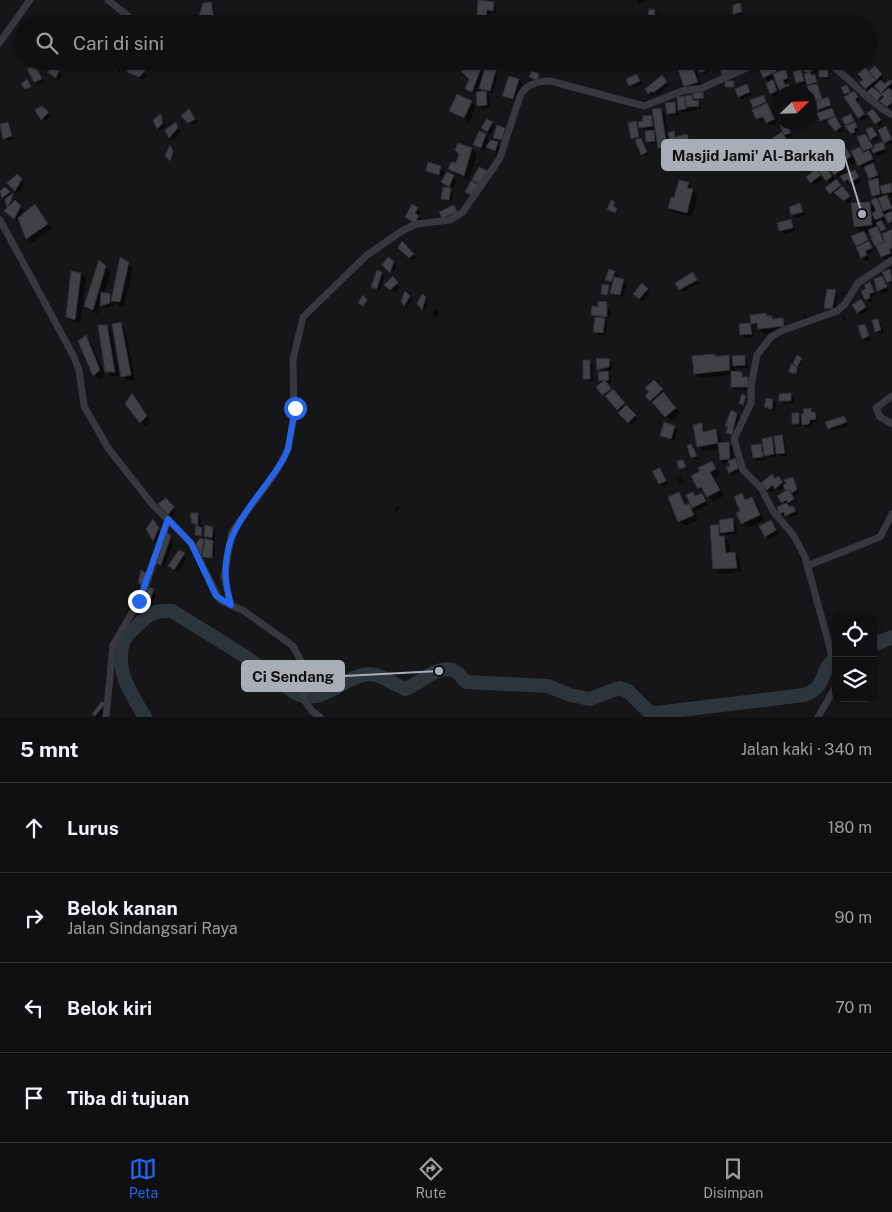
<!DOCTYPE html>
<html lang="id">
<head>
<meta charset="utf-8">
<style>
	body { margin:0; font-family:"Public Sans",sans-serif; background:#1e1e20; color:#f1f3f6 }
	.controls { position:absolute; right:15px; bottom:15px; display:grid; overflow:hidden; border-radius:10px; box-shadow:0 1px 4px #0004 }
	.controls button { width:45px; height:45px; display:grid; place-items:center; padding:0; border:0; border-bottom:1px solid #303032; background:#101012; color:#f1f3f6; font:25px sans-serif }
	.compass { position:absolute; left:772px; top:85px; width:45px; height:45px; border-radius:50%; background:#101012; box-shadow:0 1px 4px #0004; rotate:67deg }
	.stop { position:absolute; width:15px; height:15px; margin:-11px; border:4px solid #2563eb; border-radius:50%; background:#fff }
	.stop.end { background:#2563eb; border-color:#fff; box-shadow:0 1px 5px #0008 }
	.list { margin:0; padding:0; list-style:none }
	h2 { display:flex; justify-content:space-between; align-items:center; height:65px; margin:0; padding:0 20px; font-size:21px }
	h2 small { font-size:16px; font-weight:400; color:#9c9d9f }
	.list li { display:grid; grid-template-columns:32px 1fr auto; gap:15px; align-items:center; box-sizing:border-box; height:90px; padding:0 20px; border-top:1px solid #303032 }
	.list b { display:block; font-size:19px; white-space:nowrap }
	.list p { margin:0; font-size:16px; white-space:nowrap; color:#9c9d9f }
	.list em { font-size:16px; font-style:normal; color:#9c9d9f }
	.icon { flex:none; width:28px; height:28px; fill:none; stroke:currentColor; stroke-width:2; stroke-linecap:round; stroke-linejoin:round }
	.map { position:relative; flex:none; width:892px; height:717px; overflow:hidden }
	.search { position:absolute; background:#101012; box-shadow:0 1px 4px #0004; left:15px; right:15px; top:15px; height:55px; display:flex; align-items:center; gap:12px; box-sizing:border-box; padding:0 18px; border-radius:28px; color:#9c9d9f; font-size:19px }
	.sheet { height:425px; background:#101012 }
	nav { display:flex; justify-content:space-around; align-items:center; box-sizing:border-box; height:70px; border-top:1px solid #303032; background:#101012; font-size:14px; color:#9c9d9f }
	nav a { display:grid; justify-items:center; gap:2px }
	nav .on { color:#2563eb }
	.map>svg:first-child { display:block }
	.shadow { fill:#0007; fill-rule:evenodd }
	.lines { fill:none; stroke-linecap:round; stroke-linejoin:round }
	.river { stroke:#2c353c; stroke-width:14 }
	.building { fill:#404145; stroke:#303034 }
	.minor { stroke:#37383d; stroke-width:7 }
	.route { stroke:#2563eb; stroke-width:6 }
	.leader { fill:none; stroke:#a8adb8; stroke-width:2 }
	.callout-dot { fill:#a8adb8; stroke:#111113; stroke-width:2 }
	.callout { fill:#a8adb8; stroke:#a8adb8; stroke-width:2 }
	.callout-label { font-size:15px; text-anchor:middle; font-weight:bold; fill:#111 }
</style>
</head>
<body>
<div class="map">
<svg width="892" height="717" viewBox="0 0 892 717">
	<rect width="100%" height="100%" fill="#161618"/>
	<path class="shadow" d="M 636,0 L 647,0 L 639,4 Z
		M 742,0 L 742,2 L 733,1 Z
		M 493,3 L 496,6 L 496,13 L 490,13 L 489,21 L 484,21 L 487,24 L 479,24 L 484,23 L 479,18 Z
		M 210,4 L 214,7 L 216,20 L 203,22 L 200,19 Z
		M 740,5 L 744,15 L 737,17 L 734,13 Z
		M 655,11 L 658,14 L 657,24 L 651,24 L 648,21 Z
		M 178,16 L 181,20 L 174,24 L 173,22 Z
		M 166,20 L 170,24 L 161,24 Z
		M 742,22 L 744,24 L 736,24 L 736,23 Z
		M 117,61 L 123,61 L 125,64 L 119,73 L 112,65 Z
		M 186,61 L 193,61 L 196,65 L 194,69 Z
		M 203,61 L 217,61 L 208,68 Z
		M 469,61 L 484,73 L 495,71 L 498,74 L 493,94 L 485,92 L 489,96 L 490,108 L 482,109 L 479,105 L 478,96 L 467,89 L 470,79 ZM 481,88 L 485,93 L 479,93 Z
		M 675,61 L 711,61 L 712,65 L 706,66 L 707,74 L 704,74 L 695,62 L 691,64 L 695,68 L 702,87 L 690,91 L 685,86 Z
		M 723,61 L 741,61 L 742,64 L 736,68 L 728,64 L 735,74 L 727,77 L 723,74 L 727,67 Z
		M 133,63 L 147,75 L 143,80 L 128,72 Z
		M 768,63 L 775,67 L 779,73 L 785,71 L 788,74 L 790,81 L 785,83 L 794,92 L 780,92 L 774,97 L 771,93 L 773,82 L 780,89 L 775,77 L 768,81 L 764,78 L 761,67 Z
		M 804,63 L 811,63 L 814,66 L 816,72 L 807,76 L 814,76 L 817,79 L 817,86 L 823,100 L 828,99 L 831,102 L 836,119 L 844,130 L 839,133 L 829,122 L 824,123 L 821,120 L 818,102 L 811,93 L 811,87 L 808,83 L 801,85 L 797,82 L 800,71 L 806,76 Z
		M 35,66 L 44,82 L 38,85 L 29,69 Z
		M 827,67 L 830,70 L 830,79 L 823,79 L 820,76 Z
		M 875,67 L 884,78 L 880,82 L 885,86 L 890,81 L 892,84 L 891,109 L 882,102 L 881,103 L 861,83 ZM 876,86 L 885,97 L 883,99 L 873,89 Z
		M 56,68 L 62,74 L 59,80 L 51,75 Z
		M 637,76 L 642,84 L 633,88 L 630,85 Z
		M 519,80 L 522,83 L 516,102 L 507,99 L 504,96 Z
		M 665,80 L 669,86 L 657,95 L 656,93 L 652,96 L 649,93 Z
		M 747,86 L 752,95 L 742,99 L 739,96 Z
		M 702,93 L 704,99 L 696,100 L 701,105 L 701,109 L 683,113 L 678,108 L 679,116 L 671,116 L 668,113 L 674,103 L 679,108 L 678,98 L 692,96 L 695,99 L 694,94 Z
		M 857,96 L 860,101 L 857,103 L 867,117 L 862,121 L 846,98 Z
		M 763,97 L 777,123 L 770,126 L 766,120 L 761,122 L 754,111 L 756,109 L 754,107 Z
		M 471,102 L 476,107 L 469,122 L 451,110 Z
		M 810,102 L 816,113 L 810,115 Z
		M 42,108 L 51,116 L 45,122 L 37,110 Z
		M 660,109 L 665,114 L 668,134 L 674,133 L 677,138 L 687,136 L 690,139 L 691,144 L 678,146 L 683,152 L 686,151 L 691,158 L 680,161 L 677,158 L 675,148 L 670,142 L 671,152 L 664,153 L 658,144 L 651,144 L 647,141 L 646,130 L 640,128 L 650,116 L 655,121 ZM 656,129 L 657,135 L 652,130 Z
		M 189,111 L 198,122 L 192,125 L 182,116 Z
		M 876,114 L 883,123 L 879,126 L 876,123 Z
		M 161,116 L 166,126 L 161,131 L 158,128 Z
		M 852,117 L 859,130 L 855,136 L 846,124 Z
		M 780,122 L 787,122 L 793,136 L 786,139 L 797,152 L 802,164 L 798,166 L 794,162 L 790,164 L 787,161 L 788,153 L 783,146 L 779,149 L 773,140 L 785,133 Z
		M 799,122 L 807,122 L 809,127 L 802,128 Z
		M 8,123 L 14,139 L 8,141 L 5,138 Z
		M 492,123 L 495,126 L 491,134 L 483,128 Z
		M 635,123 L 649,155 L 645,157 L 632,138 Z
		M 176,124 L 181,132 L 173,140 L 167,130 Z
		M 886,127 L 892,136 L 892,143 L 888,145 L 885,142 Z
		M 872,128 L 879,139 L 874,142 L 867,130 Z
		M 505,129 L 508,132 L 505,143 L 495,137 Z
		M 486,135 L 489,138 L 484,150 L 475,145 Z
		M 865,135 L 874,149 L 882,143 L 888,152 L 877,156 L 873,151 L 870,152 L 876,162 L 872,164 L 876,168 L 881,178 L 878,180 L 882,187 L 892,186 L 892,196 L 887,197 L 892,204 L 892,225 L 888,219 L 881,222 L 886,230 L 883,232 L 879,228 L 881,233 L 878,235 L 879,236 L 892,231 L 892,260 L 887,262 L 882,257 L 870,232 L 864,233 L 874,251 L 867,255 L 869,259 L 865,261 L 862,257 L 857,245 L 862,233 L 855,226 L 869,203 L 877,210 L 873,201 L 878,199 L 874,195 L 872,181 L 865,167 L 862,168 L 859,165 L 860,149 L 866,154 L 858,138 ZM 881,191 L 886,196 L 883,198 Z
		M 492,141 L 501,146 L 498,153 L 488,147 Z
		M 842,143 L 856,162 L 848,167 L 839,159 L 847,171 L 838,177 L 835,174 L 836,164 L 831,159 L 833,149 Z
		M 459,145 L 472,149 L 477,154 L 469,180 L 455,174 L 450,169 L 457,165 L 460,154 Z
		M 429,164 L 444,171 L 442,177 L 427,171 Z
		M 828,171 L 852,199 L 848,203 L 837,194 L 834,196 L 827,188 L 832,184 L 827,180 Z
		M 854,171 L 862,181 L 854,186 L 851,182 L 848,184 L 844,181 Z
		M 447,174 L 457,180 L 453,189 L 443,182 Z
		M 819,174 L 823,179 L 814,185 L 811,182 Z
		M 17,176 L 24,183 L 19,193 L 9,183 Z
		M 688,183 L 698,196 L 692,217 L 675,213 L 670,208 Z
		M 5,189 L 13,195 L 9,208 L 5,198 L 0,193 Z
		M 450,190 L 453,193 L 452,202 L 442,198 Z
		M 15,202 L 24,210 L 17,221 L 9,214 Z
		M 800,204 L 806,215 L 796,218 L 790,208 Z
		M 35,206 L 52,229 L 32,243 L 27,238 L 20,218 Z
		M 417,209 L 420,212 L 418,216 L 422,220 L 419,225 L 406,217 Z
		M 790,220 L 795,231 L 784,234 L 781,231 Z
		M 402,243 L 416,258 L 413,261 L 399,248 Z
		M 394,262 L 397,265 L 393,274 L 383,265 Z
		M 128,263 L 133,268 L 124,307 L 118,306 L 113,301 L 113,306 L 104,308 L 101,305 L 98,314 L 91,311 L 86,305 L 105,266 L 111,272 L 104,294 L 113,298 Z
		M 889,270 L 892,273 L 891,285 L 888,282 Z
		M 377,272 L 385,276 L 380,291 L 372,287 Z
		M 614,272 L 618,275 L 616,278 L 627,284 L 623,298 L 611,292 L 613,285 L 606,280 Z
		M 81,274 L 86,279 L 80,324 L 73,322 L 67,317 Z
		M 693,274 L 699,283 L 683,292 L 680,289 Z
		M 882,278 L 889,291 L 881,294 L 875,280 Z
		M 396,281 L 400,287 L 394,293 L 386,285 Z
		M 870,284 L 876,295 L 871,298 L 872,301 L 869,303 L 866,300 Z
		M 642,285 L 650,293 L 643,301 L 634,294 Z
		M 835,291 L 838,294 L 835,312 L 825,307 Z
		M 841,291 L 844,293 L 844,296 L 841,294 Z
		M 405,293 L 413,300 L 407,308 L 402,301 Z
		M 426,298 L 429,301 L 425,311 L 419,304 Z
		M 861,300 L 869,310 L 861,315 L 858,312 Z
		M 606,303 L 611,313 L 610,319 L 604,318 L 607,322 L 606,336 L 598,335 L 594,332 L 596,318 L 593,314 Z
		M 436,308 L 439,311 L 436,318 L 432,315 Z
		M 803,314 L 806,314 L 808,320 L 804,320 Z
		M 765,315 L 775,320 L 782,320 L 787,325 L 788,331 L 764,334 L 753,323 Z
		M 844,315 L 846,321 L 844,322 L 842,316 Z
		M 878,320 L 881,323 L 884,333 L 880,334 L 876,331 Z
		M 120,323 L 125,328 L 135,380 L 128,381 L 122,376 Z
		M 750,324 L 753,327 L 754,337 L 745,338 L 742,334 Z
		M 864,325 L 871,340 L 866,341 L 863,338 Z
		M 106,326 L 111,331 L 119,376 L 112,377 L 107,372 Z
		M 86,337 L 91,342 L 105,376 L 99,380 L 94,375 L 80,341 Z
		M 714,355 L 717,358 L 728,357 L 734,363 L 744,357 L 747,360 L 748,368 L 738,369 L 734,365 L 735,373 L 741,373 L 744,379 L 750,382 L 750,390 L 736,390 L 732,387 L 733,375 L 700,378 L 695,373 Z
		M 802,359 L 799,367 L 794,364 Z
		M 609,360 L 612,363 L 612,370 L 606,372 L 611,376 L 611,383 L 607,384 L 638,419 L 632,425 L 598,387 L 603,383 L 600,381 L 603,373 L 599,369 Z
		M 589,361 L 593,365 L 593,381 L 588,381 L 585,378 Z
		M 654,382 L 680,413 L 671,421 L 647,396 L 651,392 Z
		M 133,395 L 151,421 L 145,427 L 127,404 Z
		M 791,395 L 794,398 L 794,403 L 784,404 L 781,400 Z
		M 773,400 L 776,404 L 775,411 L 766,407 Z
		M 810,409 L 818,416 L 818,422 L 813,422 L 812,427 L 806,428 L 802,423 L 802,426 L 797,426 L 794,423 L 798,414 L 803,418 Z
		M 737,414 L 740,417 L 735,438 L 728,433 L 729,428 L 726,425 Z
		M 844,417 L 849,425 L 832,431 L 829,428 Z
		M 701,425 L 707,432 L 716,431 L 721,436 L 722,444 L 729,443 L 732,446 L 733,460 L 738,463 L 741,471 L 733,475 L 730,472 L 729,462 L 724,463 L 721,460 L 720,448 L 703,451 L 698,446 Z
		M 675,427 L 678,430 L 674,441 L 661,435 Z
		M 782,437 L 785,440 L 787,456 L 780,457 L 776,452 L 776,457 L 769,458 L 765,454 L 766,460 L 757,461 L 754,458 L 761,445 L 764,449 L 771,438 L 776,444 Z
		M 691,445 L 694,449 L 699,459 L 696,460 L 692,457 Z
		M 712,462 L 721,474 L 715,478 L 724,496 L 713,501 L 705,492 L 702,494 L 708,505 L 696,511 L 693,507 L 693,493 L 696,497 L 704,493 L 699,488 L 702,472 Z
		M 659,469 L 668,484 L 663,487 L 654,472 Z
		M 681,477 L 684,482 L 680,484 L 677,479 Z
		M 793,479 L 799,493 L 793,497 L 797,502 L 786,505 L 793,507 L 798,514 L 789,518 L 780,513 L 785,505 L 783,502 L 788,491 L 785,487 L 779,491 L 775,488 L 771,492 L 768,489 L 776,480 L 781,481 L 785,486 Z
		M 679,493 L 687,505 L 694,510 L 698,520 L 685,526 L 680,521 Z
		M 742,495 L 748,500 L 752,498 L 757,504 L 764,520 L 747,528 L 742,523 Z
		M 166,500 L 176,511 L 172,517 L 160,504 Z
		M 397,506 L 400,508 L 397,514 L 394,511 Z
		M 197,515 L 201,518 L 202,537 L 196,535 L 196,526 L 193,522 Z
		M 732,520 L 736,523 L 737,534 L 722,535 L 729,542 L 730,554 L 735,553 L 740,559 L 741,572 L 720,574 L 714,569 L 718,526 L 721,529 Z
		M 770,521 L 779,534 L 769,539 L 766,536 Z
		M 156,524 L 161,532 L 156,543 L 147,529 Z
		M 212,528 L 215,531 L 215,541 L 209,539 L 215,546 L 215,557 L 206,556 L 206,559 L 196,546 L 203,541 L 205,543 L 212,542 L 205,536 Z
		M 167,534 L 174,541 L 164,567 L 157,563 Z
		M 180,551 L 187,558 L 178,572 L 173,569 Z
		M 153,590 L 156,593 L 151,609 L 143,604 Z
		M 102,702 L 107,708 L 100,717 L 97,717 L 93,714 Z"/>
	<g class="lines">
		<path class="river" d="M 873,645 L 892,637
			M 145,717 C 131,694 115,670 123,642 C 125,636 134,629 139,624 C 149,613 157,610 172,611 L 243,655 L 294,692 C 324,708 343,675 370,674 C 380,674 395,685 405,689 C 420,685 439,660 458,673 C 461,676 463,680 466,682 L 548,686 L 570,695 L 590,699 L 619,688 L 628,691 L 649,712 L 656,713 L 804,695 C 828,687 819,670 836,657"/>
	</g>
	<path class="building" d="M 478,0 L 494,2 L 493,11 L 487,10 L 486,19 L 477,18 Z
		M 211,2 L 214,18 L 198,19 L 203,3 Z
		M 740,3 L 742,12 L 733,14 L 733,5 Z
		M 649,9 L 655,10 L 654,22 L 647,21 Z
		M 115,61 L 122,61 L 116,71 L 110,65 Z
		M 132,61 L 145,71 L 139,77 L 127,72 Z
		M 466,61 L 472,61 L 481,68 L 472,92 L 465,89 L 469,79 L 462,72 Z
		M 690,61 L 698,82 L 684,87 L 677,66 Z
		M 694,61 L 709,61 L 709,62 L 704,63 L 705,71 L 699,72 L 698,64 L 694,64 Z
		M 721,61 L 738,61 L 732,66 L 727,63 L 723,64 Z
		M802.5 67a5.5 5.5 0 1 1 11 0a5.5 5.5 0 1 1-11 0Z
		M 769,62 L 770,67 L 775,65 L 777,71 L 763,78 L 759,67 Z
		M 35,65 L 42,79 L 34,82 L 27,69 Z
		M 730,65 L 732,71 L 722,75 L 720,68 Z
		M 56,66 L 59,70 L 56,78 L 47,72 Z
		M 819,66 L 828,66 L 828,77 L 819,77 Z
		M 875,66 L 882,74 L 876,80 L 869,71 Z
		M 485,67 L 496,70 L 490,91 L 479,89 Z
		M 865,68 L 876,80 L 865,89 L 859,82 L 863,80 L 858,74 Z
		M 785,69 L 788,78 L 783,80 L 785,85 L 789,84 L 792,91 L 780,92 L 773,74 Z
		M 801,69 L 804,81 L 796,83 L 793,72 Z
		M 532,71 L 539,74 L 537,80 L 529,77 Z
		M 810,72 L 811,75 L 815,75 L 817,82 L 807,85 L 804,74 Z
		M 637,74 L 640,81 L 629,86 L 626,79 Z
		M 662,75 L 667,82 L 653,93 L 652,91 L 648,94 L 645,89 Z
		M 509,76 L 519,79 L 513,99 L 502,96 Z
		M 27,79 L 31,87 L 25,89 L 21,84 Z
		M 773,80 L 777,91 L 770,94 L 766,83 Z
		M 881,80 L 884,84 L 890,80 L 892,82 L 881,93 L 874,86 Z
		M 725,81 L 734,81 L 734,87 L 725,87 Z
		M 747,84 L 750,92 L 738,97 L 735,89 Z
		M 817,84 L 822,99 L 815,101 L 813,93 L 810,94 L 807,86 Z
		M 847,85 L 850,92 L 844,94 L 841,87 Z
		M 872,87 L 882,95 L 877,101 L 867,92 Z
		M 889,88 L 892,91 L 892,102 L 887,107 L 879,101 L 884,97 L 881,94 Z
		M 486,91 L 487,105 L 477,106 L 476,92 Z
		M 854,91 L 858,97 L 855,99 L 865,114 L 858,118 L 844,97 Z
		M 703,92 L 704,98 L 694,99 L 693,93 Z
		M 457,94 L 472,101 L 464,118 L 449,111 Z
		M 692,95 L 693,101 L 698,100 L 699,106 L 686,107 L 685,96 Z
		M 764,95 L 766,102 L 753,108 L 750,100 Z
		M 684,96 L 686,109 L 678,110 L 677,97 Z
		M 828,97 L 831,105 L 817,110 L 814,102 Z
		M 675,102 L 676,113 L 667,114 L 665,103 Z
		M 767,103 L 775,119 L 766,123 L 763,117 L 756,119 L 752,110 Z
		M 42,106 L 49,112 L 41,120 L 35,110 Z
		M 661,108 L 667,147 L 658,148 L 652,109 Z
		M 832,108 L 835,116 L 820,121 L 817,113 Z
		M 189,109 L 195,119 L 188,123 L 181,116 Z
		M 873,109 L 881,120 L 875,124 L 867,113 Z
		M 161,114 L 163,123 L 157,129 L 153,120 Z
		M 851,114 L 854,121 L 845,125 L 842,118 Z
		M 651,115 L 653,126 L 639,128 L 638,122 L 643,121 L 642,116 Z
		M 835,116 L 841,127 L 835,131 L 827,121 Z
		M 487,119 L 493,122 L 487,132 L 481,128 Z
		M 780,119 L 780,122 L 786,122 L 791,133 L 784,135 L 778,120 Z
		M 636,121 L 639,137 L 631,139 L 628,123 Z
		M 8,122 L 12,136 L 3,139 L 0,124 Z
		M 176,122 L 178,128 L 169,138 L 165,130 Z
		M 855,122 L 857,127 L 854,129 L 855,132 L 851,134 L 845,126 Z
		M 497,125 L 505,128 L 502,140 L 493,138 Z
		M 886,126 L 892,139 L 884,143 L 878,130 Z
		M 872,127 L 877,135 L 870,140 L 866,129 Z
		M 654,130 L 655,141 L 646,142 L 645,131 Z
		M 479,131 L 486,134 L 481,148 L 473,145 Z
		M 674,131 L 675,137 L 687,134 L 689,141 L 670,144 L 668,133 Z
		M 782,132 L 792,148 L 785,152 L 780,143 L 775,146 L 771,139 Z
		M 865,134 L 873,147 L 863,151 L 857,137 Z
		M 641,138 L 647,152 L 641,155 L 635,140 Z
		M 491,140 L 498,142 L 495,151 L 486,147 Z
		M 842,142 L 851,156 L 842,163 L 837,155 L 830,160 L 823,149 L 830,144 L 833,148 Z
		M 883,142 L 885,149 L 873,153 L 871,149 L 875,148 L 874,145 Z
		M 458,143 L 472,148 L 464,176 L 448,169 L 451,162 L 456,163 L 459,154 L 455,150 Z
		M 170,145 L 173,151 L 170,161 L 165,156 Z
		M 860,147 L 863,153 L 869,150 L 873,159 L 858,166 L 851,151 Z
		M 837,156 L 845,167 L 834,175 L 829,168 L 834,164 L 832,160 Z
		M 428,162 L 441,166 L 439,175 L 426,171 Z
		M 873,163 L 878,175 L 869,179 L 864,167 Z
		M 825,166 L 832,176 L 826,181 L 819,171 Z
		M 479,167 L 488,171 L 480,184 L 472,180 Z
		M 816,169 L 821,175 L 810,183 L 806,177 Z
		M 855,170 L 859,177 L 850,183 L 847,179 L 844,182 L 840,176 Z
		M 447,172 L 454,175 L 449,187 L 441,182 Z
		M 17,174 L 22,179 L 15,191 L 7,183 Z
		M 878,178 L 880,194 L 872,196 L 868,181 Z
		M 836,179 L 841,185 L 830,194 L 825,188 Z
		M 679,180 L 689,182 L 687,188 L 693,189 L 687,213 L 668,208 L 671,197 L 674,198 Z
		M 471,181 L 479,185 L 473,196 L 465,192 Z
		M 891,183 L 892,192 L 882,194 L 880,186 Z
		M 842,186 L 850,196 L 844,201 L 834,193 Z
		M 5,187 L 10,192 L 2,198 L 0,191 Z
		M 443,187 L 451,188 L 449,200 L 441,199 Z
		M 13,193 L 11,201 L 7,208 L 5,199 Z
		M 887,195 L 892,208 L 883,211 L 878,198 Z
		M 877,198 L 884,216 L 875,220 L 872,213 L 876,211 L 871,200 Z
		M 15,200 L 21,206 L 14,219 L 4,211 Z
		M 611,200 L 615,202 L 613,206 L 617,208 L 615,213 L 607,209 Z
		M 870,202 L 872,225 L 854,227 L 851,203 Z
		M 800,203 L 803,212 L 791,215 L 789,207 Z
		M 35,204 L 48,224 L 26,239 L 18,218 Z
		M 412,204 L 418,208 L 415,213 L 419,216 L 415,223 L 405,217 Z
		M 454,205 L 457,212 L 442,218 L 439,212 Z
		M 892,211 L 892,221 L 888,223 L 884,215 Z
		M 791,219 L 793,228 L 779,231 L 777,223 Z
		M 881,220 L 886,229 L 881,231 L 876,223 Z
		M 877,226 L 884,242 L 875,246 L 871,238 L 874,236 L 871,237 L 868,230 Z
		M 892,229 L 892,248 L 889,249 L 891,253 L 881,257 L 876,246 L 885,242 L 882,234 Z
		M 864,231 L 868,240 L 856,246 L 851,236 Z
		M 402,241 L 414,254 L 409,258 L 398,248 Z
		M 869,241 L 872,248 L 865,251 L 867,255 L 861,258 L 856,247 Z
		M 120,257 L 129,262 L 120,302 L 111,301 Z
		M 388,257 L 394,261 L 390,273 L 382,265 Z
		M 99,260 L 106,266 L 93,310 L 84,306 Z
		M 609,269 L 615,271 L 611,282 L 605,280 Z
		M 890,269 L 892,280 L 887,283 L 882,272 Z
		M 377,270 L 382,272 L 377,289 L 371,287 Z
		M 71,271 L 81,273 L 75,320 L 66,317 Z
		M 693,272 L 697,280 L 679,290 L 675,283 Z
		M 393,276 L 398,283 L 390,290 L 384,285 Z
		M 882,276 L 887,287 L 877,291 L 874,279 Z
		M 614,277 L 624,279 L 620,295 L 610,293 Z
		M 870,282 L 874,292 L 869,294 L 870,298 L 865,300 L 861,291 L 866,289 L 864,285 Z
		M 642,283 L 648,289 L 639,299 L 633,294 Z
		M 602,284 L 609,285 L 607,295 L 601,294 Z
		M 827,289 L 836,290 L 832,309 L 824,308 Z
		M 405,291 L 410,296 L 404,306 L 401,301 Z
		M 101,292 L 110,294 L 110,303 L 100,306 Z
		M 422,294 L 426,297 L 422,310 L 417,304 Z
		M 363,295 L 367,300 L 363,306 L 358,303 Z
		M 861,299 L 866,307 L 857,313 L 852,305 Z
		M 598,301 L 607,302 L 607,317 L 591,315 L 592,306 L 598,307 Z
		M 766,313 L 766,316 L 772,316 L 772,319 L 783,318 L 784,326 L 758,329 L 757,323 L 751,324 L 750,315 Z
		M 595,317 L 605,318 L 603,333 L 593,332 Z
		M 878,319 L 881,330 L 875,332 L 872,320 Z
		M 121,322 L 131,375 L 121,377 L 112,324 Z
		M 750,323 L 752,334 L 740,335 L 739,324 Z
		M 865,324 L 869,336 L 862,339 L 858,326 Z
		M 98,325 L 107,325 L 115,372 L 105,372 Z
		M 86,335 L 100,370 L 93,376 L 78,341 Z
		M 715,354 L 715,357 L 729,355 L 730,370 L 694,374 L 692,356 Z
		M 745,355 L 745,365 L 733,366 L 732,356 Z
		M 797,355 L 802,358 L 797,367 L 793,364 Z
		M 596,358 L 610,359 L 609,367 L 597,370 Z
		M 583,360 L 590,360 L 590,379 L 583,379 Z
		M 791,364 L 797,367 L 796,374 L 789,372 Z
		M 608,371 L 609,380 L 599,381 L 598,372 Z
		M 731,371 L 742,372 L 742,377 L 748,377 L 748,387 L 731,387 Z
		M 605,380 L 611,389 L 602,395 L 596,387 Z
		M 654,380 L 663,389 L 650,401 L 645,396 L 649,392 L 645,388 Z
		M 613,389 L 625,403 L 617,410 L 605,396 Z
		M 663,392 L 676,408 L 665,417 L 652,402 Z
		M 132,393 L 147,416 L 140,423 L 125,404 Z
		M 791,393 L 791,401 L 779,401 L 779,394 Z
		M 742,394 L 746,396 L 743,405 L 739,403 Z
		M 766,398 L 773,399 L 772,409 L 764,407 Z
		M 626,405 L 636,415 L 628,423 L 618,413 Z
		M 811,408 L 811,412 L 815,412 L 816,419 L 810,420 L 809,424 L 802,425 L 801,414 L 804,414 L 803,409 Z
		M 731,410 L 737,413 L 732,435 L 726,433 L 728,427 L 725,426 Z
		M 792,413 L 799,413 L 799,424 L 792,424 Z
		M 844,416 L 847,422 L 828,429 L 825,422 Z
		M 664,422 L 675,426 L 671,439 L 660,436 Z
		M 702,423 L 703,432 L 716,429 L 718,443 L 697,447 L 693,425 Z
		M 782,435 L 785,453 L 776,454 L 774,436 Z
		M 772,437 L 774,454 L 764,456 L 762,439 Z
		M 729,442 L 730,459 L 720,460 L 718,443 Z
		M 691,444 L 697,456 L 691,458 L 687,446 Z
		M 761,444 L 763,457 L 753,458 L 751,445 Z
		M 735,458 L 739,468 L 729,473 L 726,467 L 730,466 L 728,461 Z
		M 683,460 L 686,467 L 679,469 L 677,461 Z
		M 712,461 L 716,469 L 710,472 L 720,490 L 707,497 L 701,487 L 698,489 L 691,476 L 700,471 L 698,468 Z
		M 660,468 L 666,481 L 659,484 L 652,471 Z
		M 772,474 L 775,479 L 778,476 L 783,482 L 775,489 L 772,485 L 767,490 L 761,483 Z
		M 793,477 L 797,489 L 792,493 L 789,489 L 785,490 L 783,485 L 786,484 L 784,480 Z
		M 789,489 L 794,499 L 788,503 L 786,500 L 782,503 L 777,496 Z
		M 679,492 L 685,505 L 689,503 L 694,515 L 678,522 L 668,497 Z
		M 693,492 L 695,496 L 702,493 L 706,501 L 692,508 L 686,495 Z
		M 742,493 L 745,500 L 752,497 L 760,515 L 741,524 L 736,513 L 740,511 L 734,497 Z
		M 166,498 L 174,507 L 168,515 L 158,504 Z
		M 786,503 L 790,507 L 793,506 L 796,511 L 785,516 L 784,512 L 779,514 L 777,507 Z
		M 190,513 L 198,513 L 198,525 L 192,523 Z
		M 733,518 L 734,531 L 720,533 L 719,520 Z
		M 153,519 L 159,528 L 153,541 L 146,529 Z
		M 771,520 L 776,530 L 765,537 L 759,526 Z
		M 196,525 L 202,528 L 201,536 L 195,535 Z
		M 205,525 L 213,527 L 212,538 L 204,536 Z
		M 710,525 L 719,525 L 719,536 L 724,536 L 726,553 L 735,552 L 737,568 L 713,569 Z
		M 167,532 L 171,536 L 161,565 L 155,563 Z
		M 200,538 L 204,540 L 201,556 L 195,546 Z
		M 205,538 L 213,541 L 212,558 L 202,557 Z
		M 179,550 L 185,553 L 174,570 L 168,566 Z
		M 141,570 L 146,573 L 143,585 L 138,583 Z
		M 147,587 L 154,589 L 148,606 L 141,604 Z
		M 102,701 L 105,704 L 95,716 L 92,714 Z"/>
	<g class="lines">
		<path class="minor" d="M 108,0 L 138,24
			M 0,42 L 30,0
			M 826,61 C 850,77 866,101 892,115
			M 0,220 L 73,355 L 79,370 L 84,406 L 108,448 L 152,504 L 191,543 L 220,600 L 244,611 L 293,646 L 303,665 L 304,700 L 312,711 L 320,717
			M 892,396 L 876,408 L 880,417 L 892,424
			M 807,566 L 880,537 L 892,514
			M 231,605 L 224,577 L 232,532 L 276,472 L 288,449 L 294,416 L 293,360 L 303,317 L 367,255 L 402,231 L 416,224 L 450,220 L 463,212 L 500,158 L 520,96 C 526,84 537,81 550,81 L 644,106 L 682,91 L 702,88 L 762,61
			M 836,670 L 805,557 L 794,536 L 773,511 L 761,488 L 743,470 L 734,439 L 751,403 L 751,386 L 757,355 L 771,337 L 781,331 L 837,311 L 845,304 L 858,283 L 892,260
			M 106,717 L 113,645 L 143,594 L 168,519
			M 818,717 L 836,686"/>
	</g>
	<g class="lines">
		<path class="route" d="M 139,601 L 168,519 L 191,543 L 216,596 L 231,605 C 211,537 250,512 283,460 L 288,449 L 295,408"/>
	</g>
	<path class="leader" d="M862 214L844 155M439 671L344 676"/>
	<g class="callout-dot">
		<circle cx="862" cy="214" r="5"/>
		<circle cx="439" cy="671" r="5"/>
	</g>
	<g class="callout">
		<rect x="662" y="140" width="182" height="30" rx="5"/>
		<rect x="242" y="661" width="102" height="30" rx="5"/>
	</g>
	<g class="callout-label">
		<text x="753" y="161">Masjid Jami' Al-Barkah</text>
		<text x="293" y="682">Ci Sendang</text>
	</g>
</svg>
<div class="controls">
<button><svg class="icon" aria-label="locate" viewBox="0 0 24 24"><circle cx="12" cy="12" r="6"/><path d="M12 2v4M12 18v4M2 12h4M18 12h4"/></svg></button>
<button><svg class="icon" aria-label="layers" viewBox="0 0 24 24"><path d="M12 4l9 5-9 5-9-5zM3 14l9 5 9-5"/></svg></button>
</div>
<svg class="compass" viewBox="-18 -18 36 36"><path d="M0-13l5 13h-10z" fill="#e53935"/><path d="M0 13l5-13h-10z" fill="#9c9d9f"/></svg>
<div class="stop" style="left:295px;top:408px"></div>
<div class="stop end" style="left:139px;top:601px"></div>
<div class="search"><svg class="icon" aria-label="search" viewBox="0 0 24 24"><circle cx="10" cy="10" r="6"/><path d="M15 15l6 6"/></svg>Cari di sini</div>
</div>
<section class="sheet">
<h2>5 mnt<small>Jalan kaki · 340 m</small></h2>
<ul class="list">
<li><svg class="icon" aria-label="ahead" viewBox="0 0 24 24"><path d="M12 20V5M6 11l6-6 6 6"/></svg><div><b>Lurus</b></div><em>180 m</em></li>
<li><svg class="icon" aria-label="right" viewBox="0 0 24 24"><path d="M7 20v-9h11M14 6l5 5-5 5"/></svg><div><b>Belok kanan</b><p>Jalan Sindangsari Raya</p></div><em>90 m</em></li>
<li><svg class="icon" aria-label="left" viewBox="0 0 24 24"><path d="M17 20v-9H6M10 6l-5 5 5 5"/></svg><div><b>Belok kiri</b></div><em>70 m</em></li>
<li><svg class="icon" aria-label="arrive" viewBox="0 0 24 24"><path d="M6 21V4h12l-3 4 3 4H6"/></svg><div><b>Tiba di tujuan</b></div></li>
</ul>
</section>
<nav>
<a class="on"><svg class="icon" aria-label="map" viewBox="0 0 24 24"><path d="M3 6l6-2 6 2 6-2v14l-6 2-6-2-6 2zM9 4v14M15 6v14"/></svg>Peta</a>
<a><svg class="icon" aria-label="directions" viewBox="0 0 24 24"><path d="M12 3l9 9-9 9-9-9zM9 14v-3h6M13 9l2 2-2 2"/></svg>Rute</a>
<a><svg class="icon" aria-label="saved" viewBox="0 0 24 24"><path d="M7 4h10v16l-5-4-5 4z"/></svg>Disimpan</a>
</nav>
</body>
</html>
